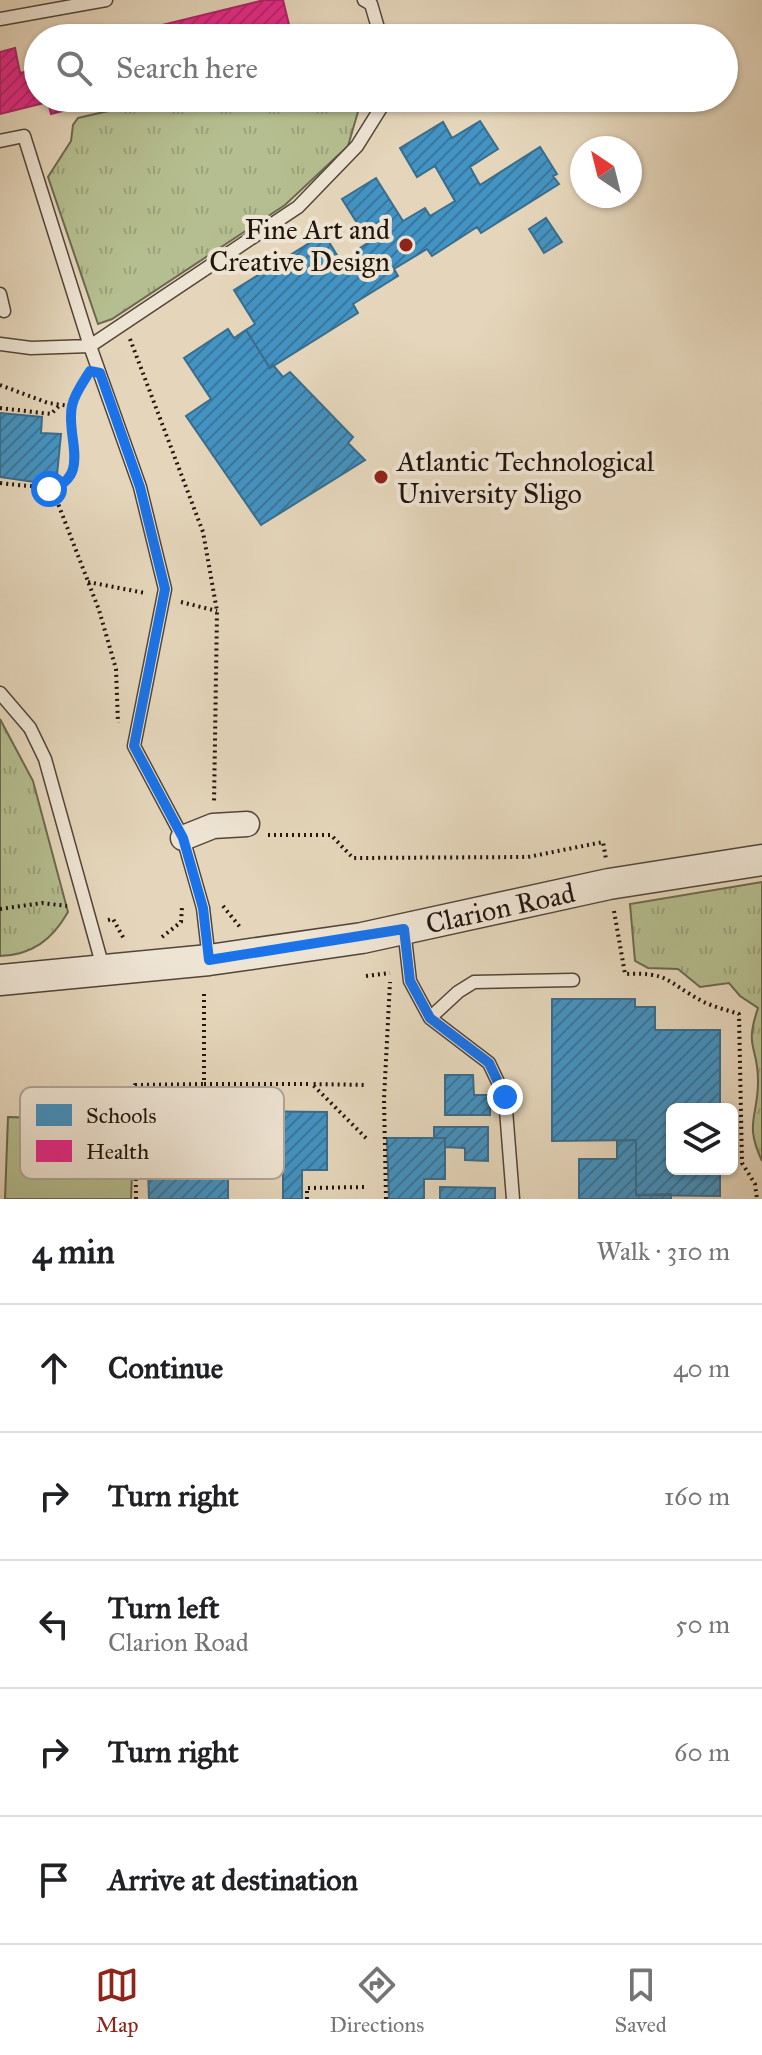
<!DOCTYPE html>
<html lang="en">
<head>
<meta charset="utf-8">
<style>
	body { margin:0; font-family:"IM FELL Great Primer",serif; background:#f2f2f2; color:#202124 }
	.controls { position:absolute; right:24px; bottom:24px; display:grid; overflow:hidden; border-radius:12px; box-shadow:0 2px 6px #0004 }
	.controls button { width:72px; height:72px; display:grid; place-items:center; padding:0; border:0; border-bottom:2px solid #e0e0e0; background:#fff; color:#202124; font:40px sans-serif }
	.compass { position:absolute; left:570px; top:136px; width:72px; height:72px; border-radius:50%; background:#fff; box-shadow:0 2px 6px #0004; rotate:325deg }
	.stop { position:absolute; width:24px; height:24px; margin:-18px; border:6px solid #1a73e8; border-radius:50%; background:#fff }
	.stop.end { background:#1a73e8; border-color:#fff; box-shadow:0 2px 8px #0008 }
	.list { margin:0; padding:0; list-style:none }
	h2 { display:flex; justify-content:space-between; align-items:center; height:104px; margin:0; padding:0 32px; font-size:34px }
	h2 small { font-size:26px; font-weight:400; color:#757577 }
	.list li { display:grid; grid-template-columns:52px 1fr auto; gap:24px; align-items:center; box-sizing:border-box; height:128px; padding:0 32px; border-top:2px solid #e0e0e0 }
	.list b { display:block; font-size:30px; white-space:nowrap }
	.list p { margin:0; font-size:26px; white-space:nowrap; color:#757577 }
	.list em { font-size:26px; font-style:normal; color:#757577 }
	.icon { flex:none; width:44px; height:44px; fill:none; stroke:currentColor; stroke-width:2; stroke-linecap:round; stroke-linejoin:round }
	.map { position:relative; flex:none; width:762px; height:1199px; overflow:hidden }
	.search { position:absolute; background:#fff; box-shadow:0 2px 6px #0004; left:24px; right:24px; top:24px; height:88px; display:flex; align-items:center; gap:20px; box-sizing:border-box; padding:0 28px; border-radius:44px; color:#757577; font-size:30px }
	.sheet { height:744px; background:#fff }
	nav { display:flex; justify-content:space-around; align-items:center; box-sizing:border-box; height:112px; border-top:2px solid #e0e0e0; background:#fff; font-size:22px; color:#757577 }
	nav a { display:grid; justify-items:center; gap:4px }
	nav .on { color:#8f2418 }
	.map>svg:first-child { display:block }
	.grass { fill:url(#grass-tufts); stroke:#6b6a4f; stroke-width:2 }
	.pitch { fill:#b5be90; stroke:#6b6a4f; stroke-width:2 }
	.schools { fill:url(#schools-hatch); stroke:#396d8d; stroke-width:2 }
	.health { fill:url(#health-hatch); stroke:#ac2365; stroke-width:2 }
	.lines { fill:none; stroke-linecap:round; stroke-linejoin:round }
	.service-casing { stroke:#524539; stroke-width:15 }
	.minor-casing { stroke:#524539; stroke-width:27 }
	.tertiary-casing { stroke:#524539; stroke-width:33 }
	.path { stroke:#21150e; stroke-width:4; stroke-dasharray:2 4; stroke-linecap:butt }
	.service { stroke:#eee4d3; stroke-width:12 }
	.minor { stroke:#eee4d3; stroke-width:24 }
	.tertiary { stroke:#eee4d3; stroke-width:30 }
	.route { stroke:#1a73e8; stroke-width:10 }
	.poi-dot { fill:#8f2418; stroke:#eee4d3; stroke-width:3 }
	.labels { text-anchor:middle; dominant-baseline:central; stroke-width:8; stroke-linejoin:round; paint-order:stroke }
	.poi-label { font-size:28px; fill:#21150e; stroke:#eee4d3; text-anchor:end }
	.street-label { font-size:28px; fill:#21150e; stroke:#eee4d3 }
	.key { fill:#eee4d3; stroke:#b0a698; stroke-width:2 }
	.key-label { font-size:22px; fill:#21150e }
</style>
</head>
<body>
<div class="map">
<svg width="762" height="1199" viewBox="0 0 762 1199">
	<defs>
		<pattern id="grass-tufts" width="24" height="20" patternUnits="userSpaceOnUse" patternTransform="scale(2)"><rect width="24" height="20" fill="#b5be90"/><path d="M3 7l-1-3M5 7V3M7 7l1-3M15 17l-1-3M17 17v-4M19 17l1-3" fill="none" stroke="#9ba27b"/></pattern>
		<pattern id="schools-hatch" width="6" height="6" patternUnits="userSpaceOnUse" patternTransform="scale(2)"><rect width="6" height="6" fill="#4393c3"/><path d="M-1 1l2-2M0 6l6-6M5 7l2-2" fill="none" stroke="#38779d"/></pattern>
		<pattern id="health-hatch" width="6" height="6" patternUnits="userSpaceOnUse" patternTransform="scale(2)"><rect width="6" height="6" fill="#e7298a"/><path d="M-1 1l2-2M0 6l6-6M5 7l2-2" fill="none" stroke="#bb226f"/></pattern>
	</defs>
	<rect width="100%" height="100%" fill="#e5d6bb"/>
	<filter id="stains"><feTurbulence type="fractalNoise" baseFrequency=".0025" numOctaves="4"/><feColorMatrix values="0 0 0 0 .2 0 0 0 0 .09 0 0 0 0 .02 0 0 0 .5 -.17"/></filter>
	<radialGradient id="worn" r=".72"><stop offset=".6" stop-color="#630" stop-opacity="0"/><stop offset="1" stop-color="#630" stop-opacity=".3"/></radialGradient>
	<path class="grass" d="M 165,98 L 362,98 L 348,146 L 285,205 L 112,319 L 98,324 L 48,177 L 71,141 L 73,125 L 78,118 Z
		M 0,719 L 33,781 L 68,912 C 52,940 32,955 0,956 Z
		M 762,882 L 762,1161 C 744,1123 758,1118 758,1081 C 758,1045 744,1049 758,1008 L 740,996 L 729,983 L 700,987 L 678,969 L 648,968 L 635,961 L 630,904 Z"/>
	<path class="pitch" d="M 8,1117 L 134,1121 L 131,1199 L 5,1199 Z"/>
	<path class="schools" d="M 480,121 L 498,149 L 470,167 L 480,185 L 540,147 L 557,174 L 553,176 L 559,184 L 481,233 L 477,227 L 432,256 L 427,249 L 394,269 L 398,276 L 353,304 L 358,313 L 270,368 L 246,330 L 255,324 L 234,290 L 324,234 L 348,273 L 365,263 L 357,250 L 369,242 L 342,199 L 376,178 L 403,221 L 425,208 L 430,216 L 455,201 L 435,166 L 417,177 L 400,148 L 443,122 L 452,138 Z
		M 546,218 L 562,242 L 544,253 L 529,229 Z
		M 228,329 L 234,338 L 246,330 L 270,368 L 273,365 L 283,377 L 290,372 L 353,437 L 348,443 L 365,460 L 261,525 L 186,416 L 211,399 L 184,358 Z
		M 0,413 L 42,417 L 41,433 L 61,434 L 56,485 L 0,477 Z
		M 552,999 L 635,999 L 635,1007 L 655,1007 L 655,1030 L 720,1030 L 720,1109 L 672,1109 L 672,1169 L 720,1169 L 720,1196 L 636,1195 L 636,1140 L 552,1141 Z
		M 445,1075 L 473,1075 L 474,1095 L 490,1095 L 490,1115 L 445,1115 Z
		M 159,1110 L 327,1112 L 327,1170 L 302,1170 L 302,1199 L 283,1199 L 283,1161 L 228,1161 L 228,1199 L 149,1199 L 148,1170 L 159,1170 Z
		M 434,1127 L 488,1127 L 488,1161 L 465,1160 L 465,1148 L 445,1147 L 445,1138 L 434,1138 Z
		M 387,1138 L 445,1138 L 445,1179 L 424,1179 L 424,1199 L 389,1199 Z
		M 636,1140 L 636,1195 L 671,1194 L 671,1199 L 579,1199 L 579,1159 L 617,1159 L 617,1141 Z
		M 440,1187 L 495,1188 L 495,1199 L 440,1199 Z"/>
	<path class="health" d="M 264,0 L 283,0 L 292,37 L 109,38 Z
		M 15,48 L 20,73 L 38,69 L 38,98 L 113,98 L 51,114 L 48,102 L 0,114 L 0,52 Z"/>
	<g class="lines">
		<g class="service-casing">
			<path id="service" d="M 364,0 L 371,4 L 381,38
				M 0,19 L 106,0
				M 0,141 L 24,136 L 90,346 L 140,487 L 165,589 L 134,746 L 183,838 L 203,908 L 209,960
				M 0,294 L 4,311
				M 0,344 L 31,348 L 90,346 L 298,207 L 357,146 L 387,98
				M 0,693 L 30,728 L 45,759 L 104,971
				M 404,929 L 410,981 L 430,1018 L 489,1063 L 505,1097 L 513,1199
				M 430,1018 L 458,992 L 474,982 L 573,980"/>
		</g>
		<g class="minor-casing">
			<path id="minor" d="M 183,838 L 213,826 L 247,824"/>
		</g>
		<g class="tertiary-casing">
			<g id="tertiary">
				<path id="s1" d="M 0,980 L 209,960 L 362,938 L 609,884 L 762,860"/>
			</g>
		</g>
		<path class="path" d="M 130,339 L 203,532 L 217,611 L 214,804
			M 0,385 L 48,403 L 71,406 L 84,381
			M 0,408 L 51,414 L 60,405
			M 0,483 C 85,493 77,484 71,406
			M 52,488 L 99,610 L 116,669 L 118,723
			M 88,582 L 145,593
			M 181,602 L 217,611
			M 268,835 L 331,835 L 353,858 L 528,857 L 603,842 L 606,859
			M 223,906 L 240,927
			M 0,909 L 42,903 L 67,906
			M 614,911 L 625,974 C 670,972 666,982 702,1001 C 713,1007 727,1010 739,1014 L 742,1163 L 755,1184 L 757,1199
			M 108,920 L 113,919 L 124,939
			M 162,937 L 181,922 L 182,907
			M 366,976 L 390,973
			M 204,994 L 204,1084 L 312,1084
			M 366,1138 L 312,1084 L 366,1085
			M 136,1199 L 135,1085 L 204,1084
			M 307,1199 L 307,1188 L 366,1187
			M 386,1199 L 384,1099 L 390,982"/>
		<use href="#service" class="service"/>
		<use href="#minor" class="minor"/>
		<use href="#tertiary" class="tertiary"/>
	</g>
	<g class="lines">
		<path class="route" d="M 49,489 C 93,478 65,435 72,406 C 74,394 84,381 90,371 L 100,373 L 140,487 L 165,589 L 134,746 L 183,838 L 203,908 L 209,960 L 404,929 L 410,981 L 430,1018 L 489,1063 L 505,1097"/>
	</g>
	<g class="poi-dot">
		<circle cx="406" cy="245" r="8"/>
		<circle cx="381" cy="477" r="8"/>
	</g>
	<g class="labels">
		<g class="poi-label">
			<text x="390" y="229">Fine Art and<tspan x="390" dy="32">Creative Design</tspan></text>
			<text x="397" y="461" text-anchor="start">Atlantic Technological<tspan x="397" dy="32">University Sligo</tspan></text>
		</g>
		<g class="street-label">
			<text stroke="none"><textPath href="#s1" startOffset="506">Clarion Road</textPath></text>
		</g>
	</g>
	<rect x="20" y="1087" width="264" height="92" rx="12" class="key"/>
	<rect x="36" y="1104" width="36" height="22" fill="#4393c3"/>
	<rect x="36" y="1140" width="36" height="22" fill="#e7298a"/>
	<g class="key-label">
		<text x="86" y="1123">Schools</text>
		<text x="86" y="1159">Health</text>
	</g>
	<rect width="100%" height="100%" filter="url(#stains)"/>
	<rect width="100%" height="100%" fill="url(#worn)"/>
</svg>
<div class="controls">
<button><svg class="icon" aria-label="layers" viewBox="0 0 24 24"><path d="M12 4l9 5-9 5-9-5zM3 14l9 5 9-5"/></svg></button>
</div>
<svg class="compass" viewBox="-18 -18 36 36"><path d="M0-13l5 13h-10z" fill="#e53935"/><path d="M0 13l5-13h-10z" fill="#757577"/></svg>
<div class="stop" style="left:49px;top:489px"></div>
<div class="stop end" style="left:505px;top:1097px"></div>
<div class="search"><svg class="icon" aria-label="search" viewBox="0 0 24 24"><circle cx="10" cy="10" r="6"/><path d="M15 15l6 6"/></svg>Search here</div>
</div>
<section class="sheet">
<h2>4 min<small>Walk · 310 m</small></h2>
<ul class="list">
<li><svg class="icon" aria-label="ahead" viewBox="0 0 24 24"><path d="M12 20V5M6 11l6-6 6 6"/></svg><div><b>Continue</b></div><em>40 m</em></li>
<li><svg class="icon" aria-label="right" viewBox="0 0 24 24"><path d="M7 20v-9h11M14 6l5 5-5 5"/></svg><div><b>Turn right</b></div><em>160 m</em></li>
<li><svg class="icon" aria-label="left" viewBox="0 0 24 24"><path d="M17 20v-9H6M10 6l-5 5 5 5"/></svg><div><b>Turn left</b><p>Clarion Road</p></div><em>50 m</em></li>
<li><svg class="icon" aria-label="right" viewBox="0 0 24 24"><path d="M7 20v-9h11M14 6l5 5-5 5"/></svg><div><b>Turn right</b></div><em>60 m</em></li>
<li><svg class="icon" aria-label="arrive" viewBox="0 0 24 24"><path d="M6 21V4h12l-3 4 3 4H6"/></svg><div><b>Arrive at destination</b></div></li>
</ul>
</section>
<nav>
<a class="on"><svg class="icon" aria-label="map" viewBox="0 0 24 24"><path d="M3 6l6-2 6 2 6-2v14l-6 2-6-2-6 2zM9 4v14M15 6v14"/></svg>Map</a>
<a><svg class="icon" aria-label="directions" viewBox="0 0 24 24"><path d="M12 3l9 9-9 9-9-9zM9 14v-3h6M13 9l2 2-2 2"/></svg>Directions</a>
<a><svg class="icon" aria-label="saved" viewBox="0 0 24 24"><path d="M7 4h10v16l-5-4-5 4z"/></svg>Saved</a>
</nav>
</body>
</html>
